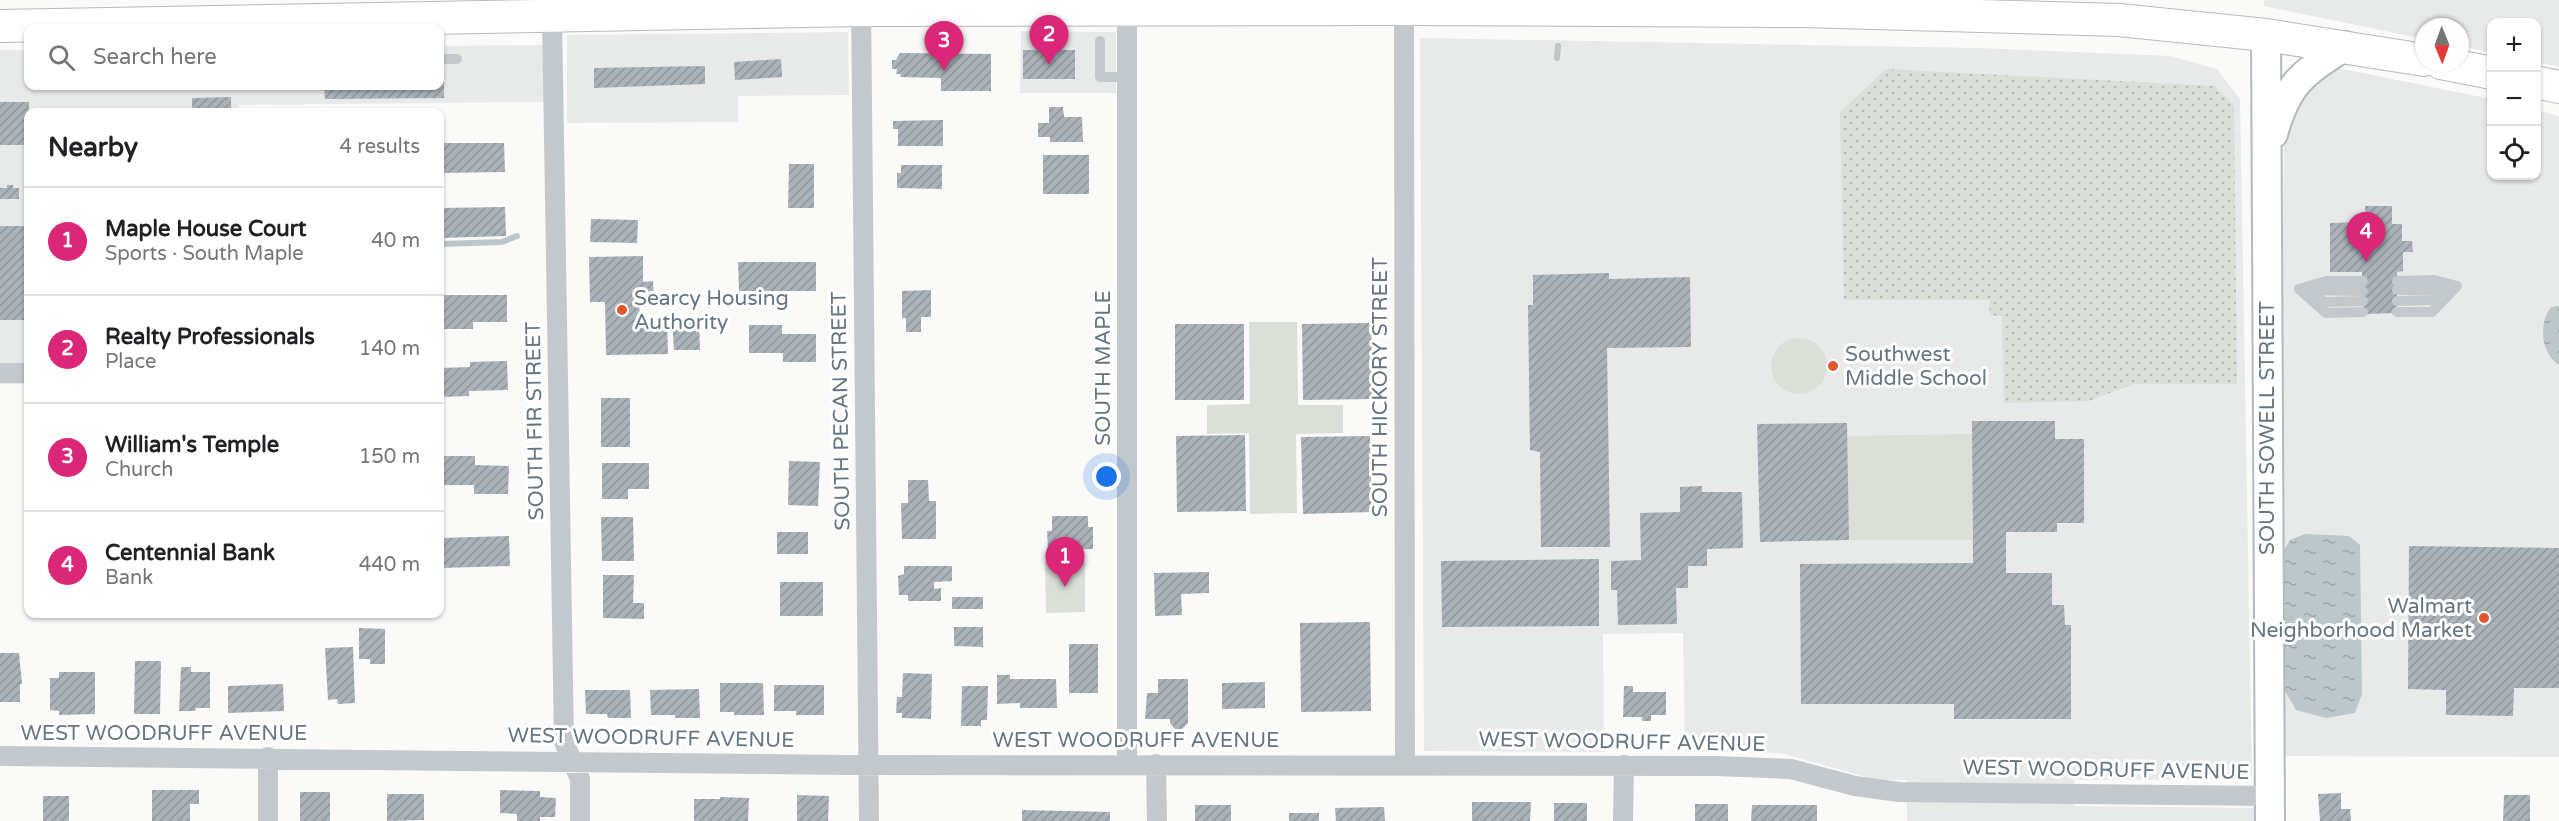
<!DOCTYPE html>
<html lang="en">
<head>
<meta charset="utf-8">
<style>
	body { margin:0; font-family:"Varela Round",sans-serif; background:#f6f6f6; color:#202124 }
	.controls { position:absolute; right:18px; top:18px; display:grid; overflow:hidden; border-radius:12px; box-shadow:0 2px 4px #0004 }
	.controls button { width:54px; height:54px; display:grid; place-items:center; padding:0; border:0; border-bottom:2px solid #e0e0e0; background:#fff; color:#202124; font:30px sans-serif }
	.compass { position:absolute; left:2415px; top:18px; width:54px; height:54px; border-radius:50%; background:#fff; box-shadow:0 2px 4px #0004; rotate:179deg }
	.you { position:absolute; left:1107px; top:477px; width:21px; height:21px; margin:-15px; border:4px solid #fff; border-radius:50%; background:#1a73e8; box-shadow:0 0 0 9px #1a73e833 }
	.badge { display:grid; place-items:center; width:39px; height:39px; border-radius:50%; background:#db2777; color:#fff; font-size:20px; font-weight:700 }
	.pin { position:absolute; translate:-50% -50px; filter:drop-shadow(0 2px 3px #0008) }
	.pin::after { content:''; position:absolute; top:32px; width:21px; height:18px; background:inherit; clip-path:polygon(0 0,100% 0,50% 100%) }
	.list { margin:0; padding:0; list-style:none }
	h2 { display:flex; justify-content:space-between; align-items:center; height:78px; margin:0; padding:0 24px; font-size:26px }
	h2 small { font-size:20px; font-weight:400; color:#757577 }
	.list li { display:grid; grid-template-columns:39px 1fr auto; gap:18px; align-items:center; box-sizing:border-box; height:108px; padding:0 24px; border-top:2px solid #e0e0e0 }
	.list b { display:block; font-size:22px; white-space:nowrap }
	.list p { margin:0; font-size:20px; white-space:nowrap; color:#757577 }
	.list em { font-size:20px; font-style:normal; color:#757577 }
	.icon { flex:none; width:33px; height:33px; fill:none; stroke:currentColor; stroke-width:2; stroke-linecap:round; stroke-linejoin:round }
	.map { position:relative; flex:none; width:2559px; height:821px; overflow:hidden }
	.search { position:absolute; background:#fff; box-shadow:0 2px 4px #0004; left:24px; top:24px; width:420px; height:66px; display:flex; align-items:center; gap:15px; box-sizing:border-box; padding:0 21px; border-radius:12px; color:#757577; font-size:22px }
	.panel { position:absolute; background:#fff; box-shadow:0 2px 4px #0004; left:24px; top:108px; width:420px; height:510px; border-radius:12px }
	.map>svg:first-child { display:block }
	.built { fill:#e8e9e9 }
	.green { fill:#dadfd7 }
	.park { fill:url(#park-dots) }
	.water { fill:url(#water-ripples) }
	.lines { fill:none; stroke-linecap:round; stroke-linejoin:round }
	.stream { stroke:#bbc7cb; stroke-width:6 }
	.building { fill:url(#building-hatch) }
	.secondary-casing { stroke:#b3babf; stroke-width:32 }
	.primary-casing { stroke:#b5babe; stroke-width:34 }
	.lane { stroke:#c3c8cc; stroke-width:10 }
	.street { stroke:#c3c8cc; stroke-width:20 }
	.secondary { stroke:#fff; stroke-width:28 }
	.primary { stroke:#fff; stroke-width:32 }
	.poi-dot { fill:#e4572e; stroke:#fff; stroke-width:2 }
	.labels { text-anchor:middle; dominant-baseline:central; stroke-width:6; stroke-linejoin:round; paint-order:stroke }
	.poi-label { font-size:21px; fill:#657683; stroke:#fff; text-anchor:start }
	.street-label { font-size:21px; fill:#657683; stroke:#fff }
</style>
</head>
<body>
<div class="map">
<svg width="2559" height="821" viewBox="0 0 2559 821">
	<defs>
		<pattern id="park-dots" width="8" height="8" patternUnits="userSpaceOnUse" patternTransform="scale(1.5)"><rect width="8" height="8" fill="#dadfd7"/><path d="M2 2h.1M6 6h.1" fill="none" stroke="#b4b9b4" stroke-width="1.8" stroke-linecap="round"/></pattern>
		<pattern id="water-ripples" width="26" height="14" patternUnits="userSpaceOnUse" patternTransform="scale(1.5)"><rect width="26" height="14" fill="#bbc7cb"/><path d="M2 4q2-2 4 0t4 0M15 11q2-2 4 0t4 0" fill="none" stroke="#9ca6aa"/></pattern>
		<pattern id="building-hatch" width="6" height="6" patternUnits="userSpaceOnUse" patternTransform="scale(1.5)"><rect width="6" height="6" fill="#aab3b9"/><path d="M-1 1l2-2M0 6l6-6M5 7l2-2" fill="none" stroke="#8e969c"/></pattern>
	</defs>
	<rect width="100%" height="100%" fill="#fafaf8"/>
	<path class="built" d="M 2264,0 L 2559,0 L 2559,67 L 2537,62 L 2536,22 L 2492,22 L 2491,53 L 2460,46 L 2460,27 L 2424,27 L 2424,39 L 2264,6 Z
		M 1021,31 L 1116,32 L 1116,93 L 1020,93 Z
		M 848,32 L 849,95 L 738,96 L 738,122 L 567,123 L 567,35 Z
		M 1420,38 L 1977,48 L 2170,56 L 2217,69 L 2240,99 L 2252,779 L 2075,780 L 2074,806 L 2260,808 L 2260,821 L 1907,821 L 1907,780 L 1877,780 L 1780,753 L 1685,751 L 1683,633 L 1603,634 L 1604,752 L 1424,751 Z
		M 547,45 L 548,102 L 239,105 L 238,112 L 28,112 L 28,384 L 0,384 L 0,50 L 28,50 L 28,86 L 440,86 L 440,46 Z
		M 2330,69 L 2343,69 L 2491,99 L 2492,176 L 2536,176 L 2537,110 L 2559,116 L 2559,757 L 2276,756 L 2284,139 L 2288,110 Z"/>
	<path class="green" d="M 1249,322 L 1297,322 L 1298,405 L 1343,405 L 1343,433 L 1296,434 L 1297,513 L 1250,514 L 1249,433 L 1207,434 L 1207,405 L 1250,404 Z
		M1771 366a28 28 0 1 1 56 0a28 28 0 1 1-56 0Z
		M 1973,434 L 1972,540 L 1849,540 L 1847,436 Z
		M 1045,561 L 1085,561 L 1085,612 L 1046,613 Z"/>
	<path class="park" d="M 1886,69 L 2215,86 L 2234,106 L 2237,384 L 2133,384 L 2089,401 L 2004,403 L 2002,316 L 1989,315 L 1990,300 L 1844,300 L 1840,112 Z"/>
	<path class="water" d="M 2559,306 L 2559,365 C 2541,354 2538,324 2551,307 Z
		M 2305,534 L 2349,536 L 2360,545 L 2362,694 L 2355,713 L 2326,718 L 2296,710 L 2282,686 L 2283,552 L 2290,540 Z"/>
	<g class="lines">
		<path class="stream" d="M 1557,58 L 1558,46
			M 440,244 L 502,242 L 517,236"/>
	</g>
	<path class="building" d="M 1023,50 L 1075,50 L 1075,79 L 1023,79 Z
		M 900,53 L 991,54 L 991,91 L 941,91 L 941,78 L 900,77 L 901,74 L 896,74 L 897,69 L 892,69 L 892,60 L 896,60 Z
		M 781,59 L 782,77 L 735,80 L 734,62 Z
		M 705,66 L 705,84 L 594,88 L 594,68 Z
		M 444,82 L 444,98 L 325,99 L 324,86 L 440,86 L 440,83 Z
		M 231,97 L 231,112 L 192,112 L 192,98 Z
		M 0,102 L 29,102 L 28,145 L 0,145 Z
		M 1049,107 L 1063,107 L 1064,117 L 1082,117 L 1083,142 L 1050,142 L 1050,137 L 1038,137 L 1038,123 L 1049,123 Z
		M 943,120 L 943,146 L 898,146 L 898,129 L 893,129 L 893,121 Z
		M 440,143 L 504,143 L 505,172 L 440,173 Z
		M 1043,155 L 1089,155 L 1089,194 L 1043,194 Z
		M 789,164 L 814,164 L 814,208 L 788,208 Z
		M 901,165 L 942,165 L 942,189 L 897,188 L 897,173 L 901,173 Z
		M 7,185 L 13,185 L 13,188 L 19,188 L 19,199 L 0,199 L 0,188 L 7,188 Z
		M 2365,206 L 2392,206 L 2392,224 L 2402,224 L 2402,241 L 2412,241 L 2413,252 L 2403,252 L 2403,271 L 2397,272 L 2397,313 L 2363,314 L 2362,272 L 2330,272 L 2330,223 L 2366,222 Z
		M 505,207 L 506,236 L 440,238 L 440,208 Z
		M 591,219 L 638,220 L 637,243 L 590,242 Z
		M 0,226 L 28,226 L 28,320 L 0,320 Z
		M 643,256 L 643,282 L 653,281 L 654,300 L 639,300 L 640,319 L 667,318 L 668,354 L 606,355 L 605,302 L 590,302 L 589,257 Z
		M 738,262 L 816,262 L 816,291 L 739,291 Z
		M 1609,273 L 1609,279 L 1690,277 L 1691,347 L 1607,348 L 1610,547 L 1541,547 L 1540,452 L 1530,450 L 1528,305 L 1533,305 L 1533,275 Z
		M 931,290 L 931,317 L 921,317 L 921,332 L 906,332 L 906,318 L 902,318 L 902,291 Z
		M 440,295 L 507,295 L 507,322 L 473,322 L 473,329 L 440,329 Z
		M 699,317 L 700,350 L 674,350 L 672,319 Z
		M 1371,323 L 1373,399 L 1303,400 L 1302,324 Z
		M 1175,324 L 1244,324 L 1244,400 L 1175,400 Z
		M 749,325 L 782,325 L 782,334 L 816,334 L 816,362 L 783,362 L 783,353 L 749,353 Z
		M 507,361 L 508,390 L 469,391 L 469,396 L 440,397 L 440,368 L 470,367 L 470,362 Z
		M 601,398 L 630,398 L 630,447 L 601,447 Z
		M 1972,421 L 2055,421 L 2055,439 L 2084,439 L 2084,523 L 2057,523 L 2057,532 L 2006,532 L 2006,573 L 2052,573 L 2052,605 L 2064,605 L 2065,625 L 2071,625 L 2071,719 L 1954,719 L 1954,704 L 1801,704 L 1800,564 L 1973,563 Z
		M 1847,423 L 1849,540 L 1760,542 L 1757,424 Z
		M 1245,435 L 1246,511 L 1177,512 L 1176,436 Z
		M 1370,436 L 1372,512 L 1303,514 L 1301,437 Z
		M 440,456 L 475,456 L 475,465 L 509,466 L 508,494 L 474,494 L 474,485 L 440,485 Z
		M 789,461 L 820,462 L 818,506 L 788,505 Z
		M 602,463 L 649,463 L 649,489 L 628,489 L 628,499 L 602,499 Z
		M 908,480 L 928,480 L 929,501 L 936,501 L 936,539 L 902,539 L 901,503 L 908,503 Z
		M 1702,486 L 1702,492 L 1742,492 L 1743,548 L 1707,549 L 1707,566 L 1688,566 L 1688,588 L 1676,588 L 1677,624 L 1618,625 L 1617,590 L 1611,590 L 1611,561 L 1641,560 L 1640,513 L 1680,512 L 1680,487 Z
		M 1052,516 L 1088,516 L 1088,527 L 1093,527 L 1093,549 L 1048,550 L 1047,531 L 1052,531 Z
		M 601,517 L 633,517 L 634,561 L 602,561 Z
		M 777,532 L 808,532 L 808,554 L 777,554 Z
		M 509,536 L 510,566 L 440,568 L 440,538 Z
		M 2409,546 L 2559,548 L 2559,688 L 2514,688 L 2513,716 L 2446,715 L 2446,690 L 2408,689 Z
		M 1599,559 L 1599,626 L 1442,627 L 1441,561 Z
		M 904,566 L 952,566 L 952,581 L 934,582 L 934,589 L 941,588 L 941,601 L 908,601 L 908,595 L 899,595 L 898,576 L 904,574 Z
		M 1209,572 L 1209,593 L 1181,594 L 1182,615 L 1155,616 L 1154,573 Z
		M 603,575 L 634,575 L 633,603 L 644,603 L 644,619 L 603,618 Z
		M 780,582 L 823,582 L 823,616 L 780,616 Z
		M 952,597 L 983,597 L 983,609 L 952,609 Z
		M 1370,622 L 1371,711 L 1301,712 L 1300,623 Z
		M 954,627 L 983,627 L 983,647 L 954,646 Z
		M 359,628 L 385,629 L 385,664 L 370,664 L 370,659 L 359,659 Z
		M 1069,644 L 1098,644 L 1098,693 L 1069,693 Z
		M 353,647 L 355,703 L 338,704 L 337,699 L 328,700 L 325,648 Z
		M 0,653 L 19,653 L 22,684 L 20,684 L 20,702 L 0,702 Z
		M 135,661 L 161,661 L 160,714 L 134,714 Z
		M 181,667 L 191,667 L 191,672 L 210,672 L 210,708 L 196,708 L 195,711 L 179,711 Z
		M 59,672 L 95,672 L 95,714 L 59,715 L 59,711 L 50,710 L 50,678 L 59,678 Z
		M 903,673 L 932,674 L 931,719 L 902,718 L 902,713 L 896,713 L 897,697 L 902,697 Z
		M 997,675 L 1010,675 L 1010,679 L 1056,679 L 1057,708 L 1020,708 L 1020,703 L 997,704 Z
		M 1158,679 L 1188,679 L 1188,723 L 1182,729 L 1175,729 L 1170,723 L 1170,719 L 1145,719 L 1147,693 L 1158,693 Z
		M 1265,682 L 1265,708 L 1222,709 L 1222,683 Z
		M 720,683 L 763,683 L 764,715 L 734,715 L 734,712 L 720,712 Z
		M 283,684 L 284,711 L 228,713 L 228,686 Z
		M 774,685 L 824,685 L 824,715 L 796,715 L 796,711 L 774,711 Z
		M 962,686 L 988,686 L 987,720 L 981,720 L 981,726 L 961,726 Z
		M 1624,686 L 1633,686 L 1633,692 L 1666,692 L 1666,715 L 1651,715 L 1651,721 L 1642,721 L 1642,717 L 1623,717 Z
		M 699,689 L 700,718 L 675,718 L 675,715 L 651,715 L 650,690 Z
		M 585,690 L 630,690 L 631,718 L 608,718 L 607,714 L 586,714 Z
		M 152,790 L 199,790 L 199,804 L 190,804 L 190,821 L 152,821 Z
		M 500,790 L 540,791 L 540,797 L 556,798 L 555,817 L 540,817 L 540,821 L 517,821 L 517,814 L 500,813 Z
		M 300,792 L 330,792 L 330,821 L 300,821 Z
		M 2341,793 L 2341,809 L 2350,809 L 2351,821 L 2320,821 L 2318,794 Z
		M 387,794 L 424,794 L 424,820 L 387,821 Z
		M 797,795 L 829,796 L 828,821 L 797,821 Z
		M 2504,795 L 2530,795 L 2530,821 L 2503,821 Z
		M 43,796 L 69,796 L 69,821 L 43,821 Z
		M 720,797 L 749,798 L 748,821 L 694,821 L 694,799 L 720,799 Z
		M 1472,802 L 1531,802 L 1530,821 L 1472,821 Z
		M 1554,803 L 1587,803 L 1587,821 L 1554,821 Z
		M 1695,804 L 1728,804 L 1728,821 L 1695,821 Z
		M 1195,805 L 1231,805 L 1231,821 L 1195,821 Z
		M 1752,805 L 1817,805 L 1817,821 L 1751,821 Z
		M 1384,807 L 1385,821 L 1336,821 L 1335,808 Z
		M 1022,810 L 1110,812 L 1110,821 L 1022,821 Z
		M 1289,813 L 1319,813 L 1319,821 L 1289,821 Z"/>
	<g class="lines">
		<g class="secondary-casing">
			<path id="secondary" d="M 2266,35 L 2270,821
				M 2273,134 C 2287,83 2303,73 2345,46"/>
		</g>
		<g class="primary-casing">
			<path id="primary" d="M 0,26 L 861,10 L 1404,9 L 1802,11 L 2119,20 L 2266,35 L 2424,60
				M 2441,63 L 2492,73
				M 2536,82 L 2559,87"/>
		</g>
		<path class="lane" d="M 1100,41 L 1100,77 L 1127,77
			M 440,59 L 457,59
			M 2397,281 L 2434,280 L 2457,286
			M 2299,289 L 2326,313 L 2363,312
			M 2299,289 L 2326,281 L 2363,281
			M 2306,290 L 2363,291
			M 2397,290 L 2435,290 L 2451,287
			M 2313,296 L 2325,302 L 2363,301
			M 2397,301 L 2434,300 L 2444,294
			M 2397,312 L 2432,312 L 2457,286"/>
		<path class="street" d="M 861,0 L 869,821
			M 1404,9 L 1405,764
			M 552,17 L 564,742 L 580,779 L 580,821
			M 0,373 L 28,373
			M 0,756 L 848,765 L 1717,766 L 1791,769 L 1855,786 L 1899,792 L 2270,796
			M 1127,764 L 1127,9
			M 1156,764 L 1157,821
			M 268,821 L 268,757
			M 1623,821 L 1624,765"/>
		<use href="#secondary" class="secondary"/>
		<use href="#primary" class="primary"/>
	</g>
	<g class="poi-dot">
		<circle cx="622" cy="310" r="6"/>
		<circle cx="1833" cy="366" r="6"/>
		<circle cx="2484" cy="618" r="6"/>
	</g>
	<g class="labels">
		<g class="poi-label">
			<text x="634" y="298">Searcy Housing<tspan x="634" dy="24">Authority</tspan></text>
			<text x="1845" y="354">Southwest<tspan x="1845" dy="24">Middle School</tspan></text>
			<text x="2472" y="606" text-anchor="end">Walmart<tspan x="2472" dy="24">Neighborhood Market</tspan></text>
		</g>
		<g class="street-label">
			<text transform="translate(1103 368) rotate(-90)">SOUTH MAPLE</text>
			<text transform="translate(1380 387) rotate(-90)">SOUTH HICKORY STREET</text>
			<text transform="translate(841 411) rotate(-91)">SOUTH PECAN STREET</text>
			<text transform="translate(535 421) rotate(-91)">SOUTH FIR STREET</text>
			<text transform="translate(2267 428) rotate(-90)">SOUTH SOWELL STREET</text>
			<text x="164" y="733">WEST WOODRUFF AVENUE</text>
			<text transform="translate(651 738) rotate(1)">WEST WOODRUFF AVENUE</text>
			<text x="1136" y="740">WEST WOODRUFF AVENUE</text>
			<text transform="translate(1622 742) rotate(1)">WEST WOODRUFF AVENUE</text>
			<text transform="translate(2106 770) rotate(1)">WEST WOODRUFF AVENUE</text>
		</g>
	</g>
</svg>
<div class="controls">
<button>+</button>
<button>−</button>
<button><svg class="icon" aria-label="locate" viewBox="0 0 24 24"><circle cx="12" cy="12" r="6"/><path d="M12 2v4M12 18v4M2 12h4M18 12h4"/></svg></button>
</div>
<svg class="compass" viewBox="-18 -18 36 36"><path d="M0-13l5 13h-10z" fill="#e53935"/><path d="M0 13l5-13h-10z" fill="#757577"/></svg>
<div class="you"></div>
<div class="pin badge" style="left:1065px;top:587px">1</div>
<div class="pin badge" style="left:1049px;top:65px">2</div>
<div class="pin badge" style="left:944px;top:71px">3</div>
<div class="pin badge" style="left:2366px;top:262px">4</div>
<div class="search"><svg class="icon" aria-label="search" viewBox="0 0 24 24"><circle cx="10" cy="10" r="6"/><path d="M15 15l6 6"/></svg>Search here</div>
<section class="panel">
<h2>Nearby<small>4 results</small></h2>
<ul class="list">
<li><span class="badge">1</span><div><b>Maple House Court</b><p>Sports · South Maple</p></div><em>40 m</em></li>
<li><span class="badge">2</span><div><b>Realty Professionals</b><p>Place</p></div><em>140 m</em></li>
<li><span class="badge">3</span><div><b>William's Temple</b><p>Church</p></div><em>150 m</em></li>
<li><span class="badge">4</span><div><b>Centennial Bank</b><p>Bank</p></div><em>440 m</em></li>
</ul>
</section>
</div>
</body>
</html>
